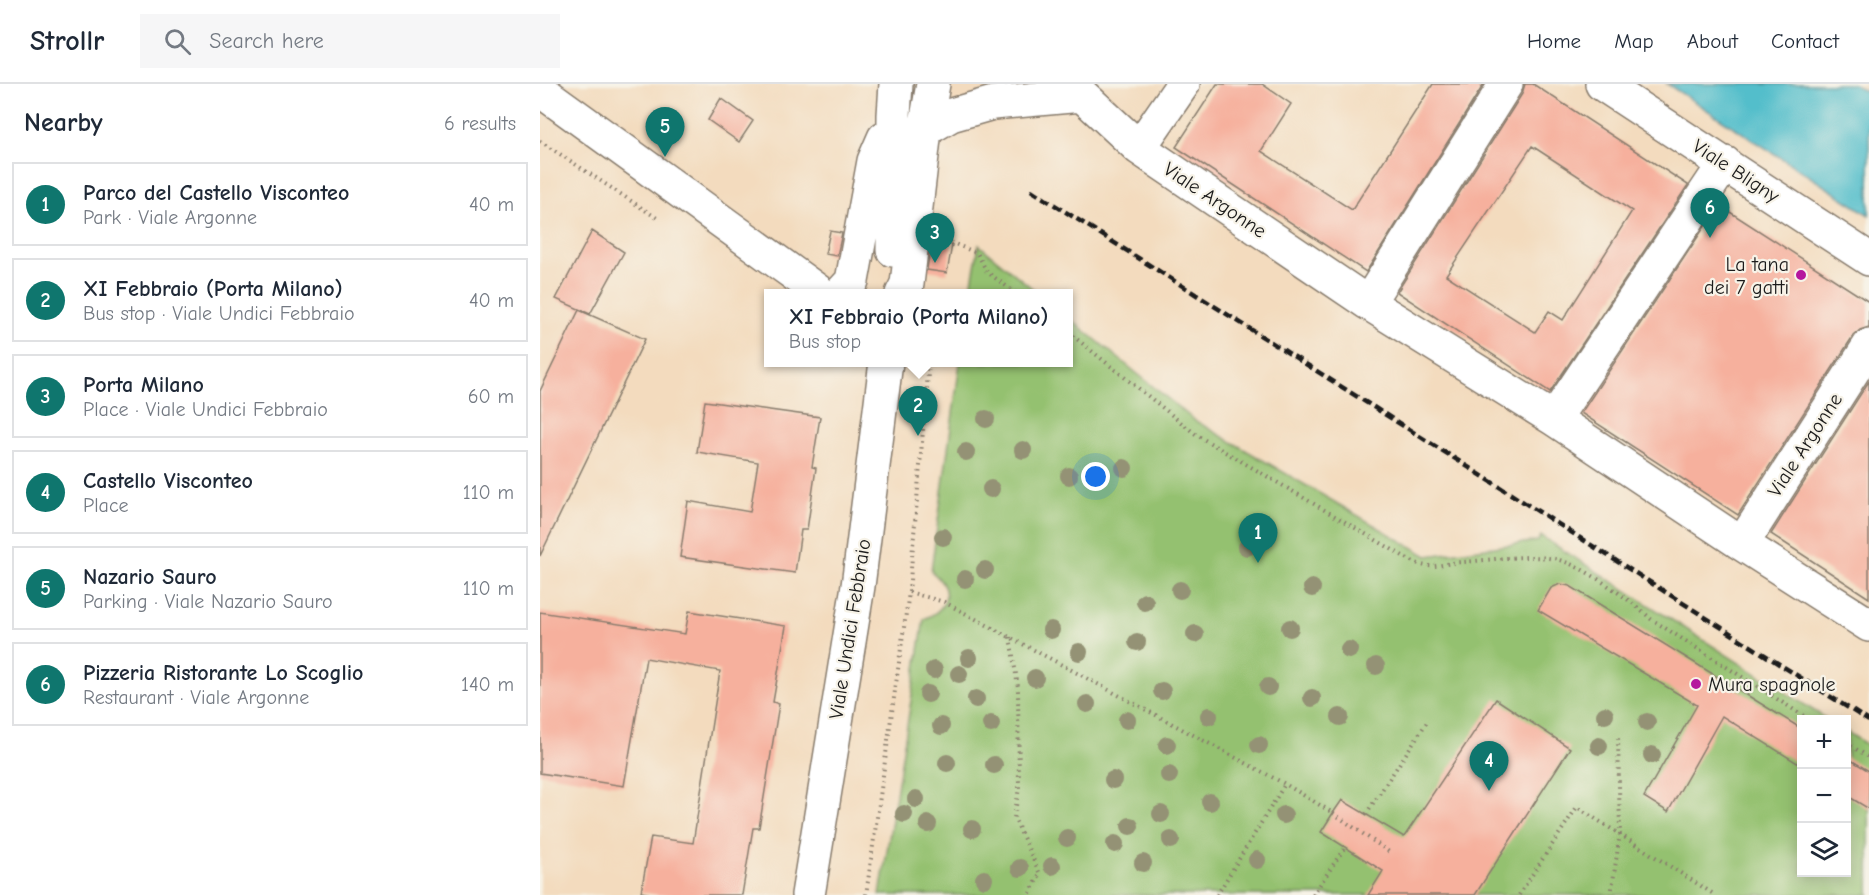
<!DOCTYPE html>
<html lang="en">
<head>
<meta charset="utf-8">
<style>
	body { margin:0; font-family:"Comic Neue",sans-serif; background:#f6f6f7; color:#1f2937 }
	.controls { position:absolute; right:18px; bottom:18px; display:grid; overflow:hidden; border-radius:0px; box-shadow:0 3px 15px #0003 }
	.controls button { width:54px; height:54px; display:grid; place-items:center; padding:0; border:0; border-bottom:2px solid #e0e1e3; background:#fff; color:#1f2937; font:30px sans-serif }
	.you { position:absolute; left:556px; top:393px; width:21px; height:21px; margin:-15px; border:4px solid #fff; border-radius:50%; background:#1a73e8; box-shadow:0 0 0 9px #1a73e833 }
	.badge { display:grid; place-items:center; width:39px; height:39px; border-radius:50%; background:#0f766e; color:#fff; font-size:20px; font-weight:700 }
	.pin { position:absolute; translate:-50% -50px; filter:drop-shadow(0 2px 3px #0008) }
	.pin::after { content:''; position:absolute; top:32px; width:21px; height:18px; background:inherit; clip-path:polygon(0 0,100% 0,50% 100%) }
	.popup { position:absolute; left:224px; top:205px; width:309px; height:78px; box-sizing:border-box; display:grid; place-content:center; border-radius:0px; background:#fff; filter:drop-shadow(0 2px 4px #0005); font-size:20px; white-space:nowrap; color:#747a83 }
	.popup b { font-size:22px; color:#1f2937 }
	.popup::after { content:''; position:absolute; left:50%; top:100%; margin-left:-12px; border:12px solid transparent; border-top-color:#fff }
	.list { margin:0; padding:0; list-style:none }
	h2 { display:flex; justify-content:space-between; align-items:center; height:78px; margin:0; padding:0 24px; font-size:26px }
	h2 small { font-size:20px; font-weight:400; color:#747a83 }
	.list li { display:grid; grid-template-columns:39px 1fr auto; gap:18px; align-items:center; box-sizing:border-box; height:84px; margin:0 12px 12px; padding:0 12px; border:2px solid #e0e1e3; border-radius:0px }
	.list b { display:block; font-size:22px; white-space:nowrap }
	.list p { margin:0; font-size:20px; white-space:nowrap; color:#747a83 }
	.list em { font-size:20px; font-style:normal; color:#747a83 }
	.icon { flex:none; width:33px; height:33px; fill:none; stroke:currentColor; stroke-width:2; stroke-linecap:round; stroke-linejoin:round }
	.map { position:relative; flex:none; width:1329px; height:811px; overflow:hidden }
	header { display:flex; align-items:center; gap:36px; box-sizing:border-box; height:84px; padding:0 30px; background:#fff; border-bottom:2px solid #e0e1e3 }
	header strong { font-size:28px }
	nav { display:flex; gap:33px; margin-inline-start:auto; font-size:21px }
	.search { width:420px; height:54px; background:#f6f6f7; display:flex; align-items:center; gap:15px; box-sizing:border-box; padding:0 21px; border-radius:0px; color:#747a83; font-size:22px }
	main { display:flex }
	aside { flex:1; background:#fff }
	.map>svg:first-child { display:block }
	.green { fill:#94c170; stroke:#586e46; stroke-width:1.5 }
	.water { fill:#52becb; stroke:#376d74; stroke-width:1.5 }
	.building { fill:#f6b09d; fill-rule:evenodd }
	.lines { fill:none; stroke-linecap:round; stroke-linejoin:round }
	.minor-casing { stroke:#887c6d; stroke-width:36 }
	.path { stroke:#887c6d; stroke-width:4; stroke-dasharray:1.5 4.5; stroke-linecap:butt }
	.minor { stroke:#fff; stroke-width:33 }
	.rail { stroke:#1c1c1c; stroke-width:4.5; stroke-dasharray:9 4.5; stroke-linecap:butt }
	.path-bridge { stroke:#887c6d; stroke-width:4; stroke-dasharray:1.5 4.5; stroke-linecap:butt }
	.tree { fill:#949275 }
	.poi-dot { fill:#b5179e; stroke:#f7f3e8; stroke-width:2 }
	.labels { text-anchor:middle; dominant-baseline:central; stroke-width:4.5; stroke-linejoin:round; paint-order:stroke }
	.street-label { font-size:20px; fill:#1c1c1c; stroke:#f7f3e8 }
	.poi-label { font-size:20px; fill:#1c1c1c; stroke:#f7f3e8; text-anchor:end }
</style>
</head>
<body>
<header>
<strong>Strollr</strong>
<div class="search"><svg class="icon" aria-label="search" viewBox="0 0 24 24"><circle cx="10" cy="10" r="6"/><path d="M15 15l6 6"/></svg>Search here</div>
<nav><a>Home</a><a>Map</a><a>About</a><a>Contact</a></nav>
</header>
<main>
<aside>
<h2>Nearby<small>6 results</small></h2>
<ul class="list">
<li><span class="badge">1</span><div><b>Parco del Castello Visconteo</b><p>Park · Viale Argonne</p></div><em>40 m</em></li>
<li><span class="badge">2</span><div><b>XI Febbraio (Porta Milano)</b><p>Bus stop · Viale Undici Febbraio</p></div><em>40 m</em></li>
<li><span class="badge">3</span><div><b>Porta Milano</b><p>Place · Viale Undici Febbraio</p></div><em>60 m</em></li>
<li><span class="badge">4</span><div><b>Castello Visconteo</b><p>Place</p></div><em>110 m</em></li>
<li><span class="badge">5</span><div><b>Nazario Sauro</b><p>Parking · Viale Nazario Sauro</p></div><em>110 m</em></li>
<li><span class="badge">6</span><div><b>Pizzeria Ristorante Lo Scoglio</b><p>Restaurant · Viale Argonne</p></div><em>140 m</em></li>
</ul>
</aside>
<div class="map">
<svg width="1329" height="811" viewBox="0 0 1329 811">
	<rect width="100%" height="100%" fill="#f7f3e8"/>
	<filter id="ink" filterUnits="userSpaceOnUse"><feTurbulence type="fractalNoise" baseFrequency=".0167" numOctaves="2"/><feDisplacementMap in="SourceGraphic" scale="12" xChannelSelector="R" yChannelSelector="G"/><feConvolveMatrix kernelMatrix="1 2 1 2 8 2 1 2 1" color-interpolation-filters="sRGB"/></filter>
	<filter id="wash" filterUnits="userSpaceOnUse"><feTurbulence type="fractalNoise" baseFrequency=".008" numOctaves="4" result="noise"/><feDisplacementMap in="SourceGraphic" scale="24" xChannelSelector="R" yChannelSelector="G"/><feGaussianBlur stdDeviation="1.35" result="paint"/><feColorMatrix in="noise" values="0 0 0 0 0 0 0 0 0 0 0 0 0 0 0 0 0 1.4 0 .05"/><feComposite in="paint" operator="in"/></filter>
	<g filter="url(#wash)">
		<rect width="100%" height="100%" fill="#f3dbbe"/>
		<path class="green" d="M 439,161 L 498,209 L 499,209 L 430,209 Z
			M 528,233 L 654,336 L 887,472 L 998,457 L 1001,452 L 1287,635 L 1262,636 L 1262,788 L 1306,788 L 1307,648 L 1329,662 L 1329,811 L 340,811 L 384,535 C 410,524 413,505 391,487 L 420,279 L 528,278 Z"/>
		<path class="water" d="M 1127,0 L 1314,0 L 1329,10 L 1329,131 Z"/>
		<g id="blocks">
			<path class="building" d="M 677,0 L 722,0 L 751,20 L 721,67 L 812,126 L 893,0 L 944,0 L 826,188 L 636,63 Z
				M 985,0 L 993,0 L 1148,101 L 1010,308 L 857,208 L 982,10 ZM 992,62 L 1092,127 L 1023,236 L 1009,227 L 995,248 L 906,191 Z
				M 181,14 L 213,37 L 199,58 L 168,36 Z
				M 1179,121 L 1329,218 L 1329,243 L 1320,246 L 1313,252 L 1198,431 L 1041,329 Z
				M 52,147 L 84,168 L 50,230 L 16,215 Z
				M 290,147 L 302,149 L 297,172 L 285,170 Z
				M 391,158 L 412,161 L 407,189 L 387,186 Z
				M 39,226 L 105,255 L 0,472 L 0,307 Z
				M 1329,297 L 1329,514 L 1231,450 Z
				M 165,317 L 280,333 L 272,383 L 276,384 L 267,446 L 261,446 L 255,489 L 140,473 L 148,417 L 210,428 L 218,378 L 157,368 Z
				M 1020,500 L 1030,502 L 1262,645 L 1262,682 L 1182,632 L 1128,728 L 1104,713 L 1157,621 L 998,526 L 1011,504 Z
				M 149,527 L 246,542 L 233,618 L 239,620 L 219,744 L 213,744 L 202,811 L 117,811 L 101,808 L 111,753 L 153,759 L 180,587 L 106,574 L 84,702 L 0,689 L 0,528 L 145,550 Z
				M 956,615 L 1030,664 L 935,811 L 828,811 L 843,787 L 781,748 L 793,729 L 802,716 L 864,753 Z
				M 1306,673 L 1329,687 L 1329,725 L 1306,711 Z"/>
		</g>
	</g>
	<g filter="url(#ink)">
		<use href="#blocks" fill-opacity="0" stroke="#887c6d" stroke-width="1.5"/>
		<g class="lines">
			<g class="minor-casing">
				<path id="minor" d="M 534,0 L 542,11 L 599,64 L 828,219 L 1014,335 L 1202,460 L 1329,541
					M 1062,0 L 1329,175
					M 0,6 L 282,210
					M 385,46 L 411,31 L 453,19 L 542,11
					M 599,64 L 643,0
					M 353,166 L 354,31 L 356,0
					M 300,210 L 312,197 L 334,77 L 344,54
					M 362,210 L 367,200 L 385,46 L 393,0
					M 828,219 L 966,0
					M 1014,335 L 1185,79
					M 1202,460 L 1329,262
					M 268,811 L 318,502 L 346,278"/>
			</g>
			<path class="path" d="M 0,57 L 120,136
				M 405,156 L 437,169 L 447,188 L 477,210
				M 528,248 L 658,352 L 870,476 C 892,488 900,479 923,478 C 950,476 989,470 1015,475 C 1040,479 1092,517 1111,535 L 1270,636
				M 369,508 L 404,518 L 745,700 L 793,729
				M 470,553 L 478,603 L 479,704 L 474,734 L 500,790 L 489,811
				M 1306,659 L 1329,673
				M 826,730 L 887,638
				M 326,811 L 369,508 L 389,278
				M 677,811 L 745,700
				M 773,811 L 805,763
				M 979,811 L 1037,723 L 1175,811
				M 1071,811 L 1080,750 L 1078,652"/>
			<use href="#minor" class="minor"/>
			<path class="rail" d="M 491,106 L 1329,637"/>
			<path class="path-bridge" d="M 793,729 L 852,770"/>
		</g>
		<g class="tree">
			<circle cx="446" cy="335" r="9"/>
			<circle cx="483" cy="366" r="9"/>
			<circle cx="426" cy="368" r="9"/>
			<circle cx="584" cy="384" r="9"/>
			<circle cx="529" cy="392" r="9"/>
			<circle cx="451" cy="405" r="9"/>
			<circle cx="403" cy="453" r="9"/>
			<circle cx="707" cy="463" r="9"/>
			<circle cx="445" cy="486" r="9"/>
			<circle cx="425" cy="495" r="9"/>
			<circle cx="772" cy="504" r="9"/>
			<circle cx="640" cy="506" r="9"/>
			<circle cx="605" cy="518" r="9"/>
			<circle cx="750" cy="544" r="9"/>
			<circle cx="511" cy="546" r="9"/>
			<circle cx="655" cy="550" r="9"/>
			<circle cx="597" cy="558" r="9"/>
			<circle cx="809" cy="566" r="9"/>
			<circle cx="539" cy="568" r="9"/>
			<circle cx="429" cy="574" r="9"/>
			<circle cx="836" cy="582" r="9"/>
			<circle cx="394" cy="586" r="9"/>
			<circle cx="419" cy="590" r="9"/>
			<circle cx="495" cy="594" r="9"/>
			<circle cx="728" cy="603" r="9"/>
			<circle cx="622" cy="607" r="9"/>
			<circle cx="388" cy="610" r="9"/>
			<circle cx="772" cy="614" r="9"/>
			<circle cx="436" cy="615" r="9"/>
			<circle cx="547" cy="620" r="9"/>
			<circle cx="1065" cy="631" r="9"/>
			<circle cx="669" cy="632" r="9"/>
			<circle cx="800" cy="633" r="9"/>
			<circle cx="587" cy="636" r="9"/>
			<circle cx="1107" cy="638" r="9"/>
			<circle cx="451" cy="640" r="9"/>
			<circle cx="401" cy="642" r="9"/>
			<circle cx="627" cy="661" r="9"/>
			<circle cx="719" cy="661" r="9"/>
			<circle cx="1059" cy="662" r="9"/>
			<circle cx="1112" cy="671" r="9"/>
			<circle cx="407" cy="679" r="9"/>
			<circle cx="454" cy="681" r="9"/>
			<circle cx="629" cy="691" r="9"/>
			<circle cx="573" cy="696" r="9"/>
			<circle cx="376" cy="715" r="9"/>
			<circle cx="670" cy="718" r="9"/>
			<circle cx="364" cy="730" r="9"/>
			<circle cx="621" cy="730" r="9"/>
			<circle cx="744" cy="731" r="9"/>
			<circle cx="388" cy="740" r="9"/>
			<circle cx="590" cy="742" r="9"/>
			<circle cx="432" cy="745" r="9"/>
			<circle cx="527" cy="754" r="9"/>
			<circle cx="631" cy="756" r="9"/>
			<circle cx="575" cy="760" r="9"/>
			<circle cx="717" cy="776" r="9"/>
			<circle cx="603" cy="779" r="9"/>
			<circle cx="512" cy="782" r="9"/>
			<circle cx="480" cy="784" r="9"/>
			<circle cx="444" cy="795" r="9"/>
		</g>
	</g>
	<g class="poi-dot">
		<circle cx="1261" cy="191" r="6"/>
		<circle cx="1156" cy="600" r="6"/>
	</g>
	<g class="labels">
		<g class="street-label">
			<text transform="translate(1196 87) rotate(33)">Viale Bligny</text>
			<text transform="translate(675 116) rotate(34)">Viale Argonne</text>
			<text transform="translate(1265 361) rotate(-57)">Viale Argonne</text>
			<text transform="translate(310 545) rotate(-81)">Viale Undici Febbraio</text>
		</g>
		<g class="poi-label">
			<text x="1249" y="180">La tana<tspan x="1249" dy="23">dei 7 gatti</tspan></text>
			<text x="1168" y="600" text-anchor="start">Mura spagnole</text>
		</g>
	</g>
</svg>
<div class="controls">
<button>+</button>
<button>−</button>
<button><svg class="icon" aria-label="layers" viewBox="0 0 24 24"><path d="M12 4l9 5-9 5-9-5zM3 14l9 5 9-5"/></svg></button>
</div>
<div class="you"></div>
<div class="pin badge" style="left:718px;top:479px">1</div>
<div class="pin badge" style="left:378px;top:352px">2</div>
<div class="popup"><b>XI Febbraio (Porta Milano)</b>Bus stop</div>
<div class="pin badge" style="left:395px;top:179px">3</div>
<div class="pin badge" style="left:949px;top:707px">4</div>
<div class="pin badge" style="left:125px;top:73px">5</div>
<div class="pin badge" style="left:1170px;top:154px">6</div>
</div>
</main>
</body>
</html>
